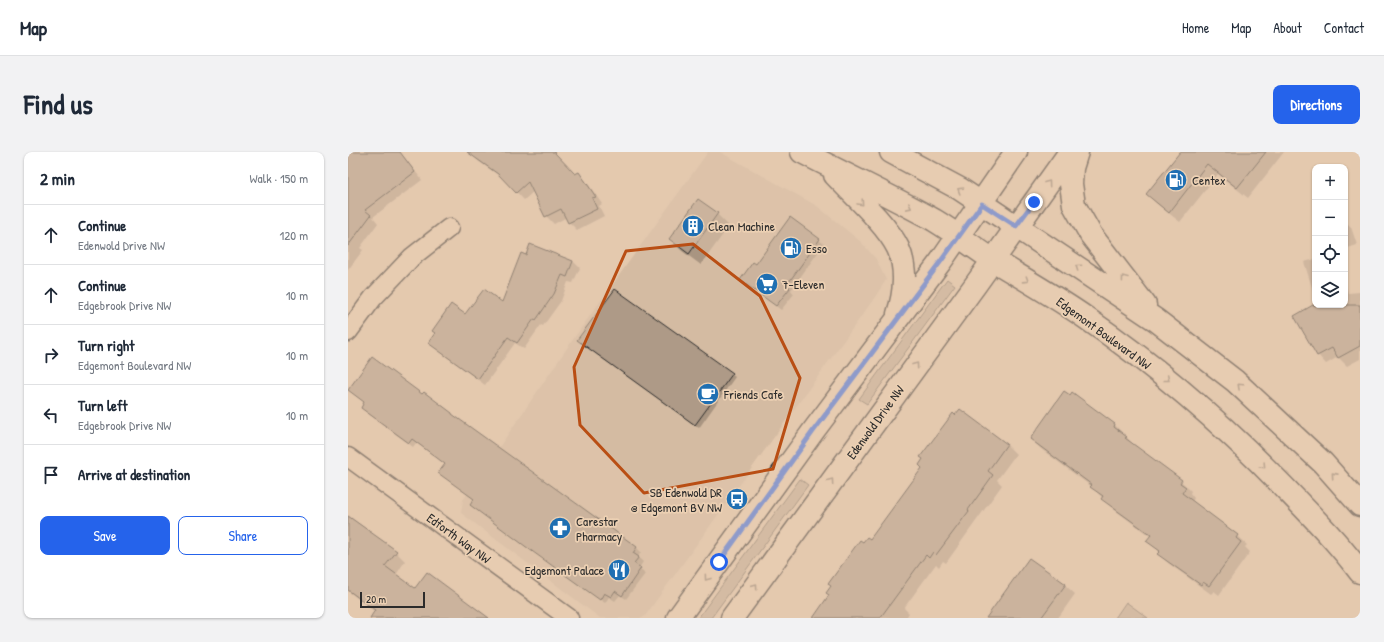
<!DOCTYPE html>
<html lang="en">
<head>
<meta charset="utf-8">
<style>
	body { margin:0; font-family:"Patrick Hand",sans-serif; background:#f2f2f3; color:#1f2937 }
	.controls { position:absolute; right:12px; top:12px; display:grid; overflow:hidden; border-radius:8px; box-shadow:0 1px 3px #0004 }
	.controls button { width:36px; height:36px; display:grid; place-items:center; padding:0; border:0; border-bottom:1px solid #e0e1e3; background:#fff; color:#1f2937; font:20px sans-serif }
	.scale { position:absolute; left:12px; bottom:10px; width:65px; box-sizing:border-box; padding-left:4px; border:2px solid #2b2b2b; border-top:0; font-size:11px; line-height:14px; white-space:nowrap; color:#2b2b2b; -webkit-text-stroke:3px #ecd0b3; paint-order:stroke }
	.stop { position:absolute; width:12px; height:12px; margin:-9px; border:3px solid #2563eb; border-radius:50%; background:#fff }
	.stop.end { background:#2563eb; border-color:#fff; box-shadow:0 1px 4px #0008 }
	.list { margin:0; padding:0; list-style:none }
	h2 { display:flex; justify-content:space-between; align-items:center; height:52px; margin:0; padding:0 16px; font-size:17px }
	h2 small { font-size:13px; font-weight:400; color:#747a83 }
	.list li { display:grid; grid-template-columns:26px 1fr auto; gap:12px; align-items:center; box-sizing:border-box; height:60px; padding:0 16px; border-top:1px solid #e0e1e3 }
	.list b { display:block; font-size:15px; white-space:nowrap }
	.list p { margin:0; font-size:13px; white-space:nowrap; color:#747a83 }
	.list em { font-size:13px; font-style:normal; color:#747a83 }
	.actions { display:flex; gap:8px; padding:12px 16px }
	.actions a { flex:1; padding:9px 0; border:1px solid #2563eb; border-radius:8px; text-align:center; font-size:14px; color:#2563eb }
	.actions .main { background:#2563eb; color:#fff }
	.icon { flex:none; width:22px; height:22px; fill:none; stroke:currentColor; stroke-width:2; stroke-linecap:round; stroke-linejoin:round }
	.map { position:relative; flex:none; width:1012px; height:466px; overflow:hidden; border-radius:8px }
	header { display:flex; align-items:center; gap:24px; box-sizing:border-box; height:56px; padding:0 20px; background:#fff; border-bottom:1px solid #e0e1e3 }
	header strong { font-size:19px }
	nav { display:flex; gap:22px; margin-inline-start:auto; font-size:14px }
	.intro { display:flex; align-items:center; justify-content:space-between; box-sizing:border-box; height:96px; padding:0 24px }
	h1 { margin:0; font-size:28px }
	.button { padding:10px 18px; border-radius:8px; background:#2563eb; color:#fff; font-size:14px; font-weight:700 }
	main { display:flex; gap:24px; padding:0 24px }
	aside { flex:1; background:#fff; border-radius:8px; box-shadow:0 1px 3px #0004 }
	.map>svg:first-child { display:block }
	.built { fill:#d4bba2 }
	.green { fill:#c2ac95; stroke:#766c60 }
	.shadow { fill:#0003 }
	.building { fill:#ae9a87; stroke:#2b2b2b }
	.lines { fill:none; stroke-linecap:round; stroke-linejoin:round }
	.street-casing { stroke:#2b2b2b; stroke-width:21 }
	.secondary-casing { stroke:#2b2b2b; stroke-width:25 }
	.street { stroke:#ecd0b3; stroke-width:18 }
	.secondary { stroke:#ecd0b3; stroke-width:22 }
	.oneway { stroke:#8c7e6f }
	.route { stroke:#2563eb; stroke-width:5 }
	.marked { fill:none; stroke:#b94e14; stroke-width:3; stroke-linejoin:round }
	.labels { text-anchor:middle; dominant-baseline:central; stroke-width:3.5; stroke-linejoin:round; paint-order:stroke }
	.poi-label { font-size:13px; fill:#2b2b2b; stroke:#ecd0b3; text-anchor:start }
	.street-label { font-size:13px; fill:#2b2b2b; stroke:#ecd0b3 }
</style>
</head>
<body>
<header>
<strong>Map</strong>
<nav><a>Home</a><a>Map</a><a>About</a><a>Contact</a></nav>
</header>
<div class="intro"><h1>Find us</h1><a class="button">Directions</a></div>
<main>
<aside>
<h2>2 min<small>Walk · 150 m</small></h2>
<ul class="list">
<li><svg class="icon" aria-label="ahead" viewBox="0 0 24 24"><path d="M12 20V5M6 11l6-6 6 6"/></svg><div><b>Continue</b><p>Edenwold Drive NW</p></div><em>120 m</em></li>
<li><svg class="icon" aria-label="ahead" viewBox="0 0 24 24"><path d="M12 20V5M6 11l6-6 6 6"/></svg><div><b>Continue</b><p>Edgebrook Drive NW</p></div><em>10 m</em></li>
<li><svg class="icon" aria-label="right" viewBox="0 0 24 24"><path d="M7 20v-9h11M14 6l5 5-5 5"/></svg><div><b>Turn right</b><p>Edgemont Boulevard NW</p></div><em>10 m</em></li>
<li><svg class="icon" aria-label="left" viewBox="0 0 24 24"><path d="M17 20v-9H6M10 6l-5 5 5 5"/></svg><div><b>Turn left</b><p>Edgebrook Drive NW</p></div><em>10 m</em></li>
<li><svg class="icon" aria-label="arrive" viewBox="0 0 24 24"><path d="M6 21V4h12l-3 4 3 4H6"/></svg><div><b>Arrive at destination</b></div></li>
</ul>
<div class="actions"><a class="main">Save</a><a>Share</a></div>
</aside>
<div class="map">
<svg width="1012" height="466" viewBox="0 0 1012 466">
	<rect width="100%" height="100%" fill="#e4c9ae"/>
	<filter id="ink" filterUnits="userSpaceOnUse"><feTurbulence type="fractalNoise" baseFrequency=".025" numOctaves="2"/><feDisplacementMap in="SourceGraphic" scale="8" xChannelSelector="R" yChannelSelector="G"/><feConvolveMatrix kernelMatrix="1 2 1 2 8 2 1 2 1" color-interpolation-filters="sRGB"/></filter>
	<g filter="url(#ink)">
		<path class="built" d="M 360,0 L 372,0 L 469,54 L 513,90 L 528,107 L 538,128 L 525,148 L 297,464 L 294,466 L 252,466 L 113,361 L 115,348 L 226,186 Z"/>
		<path class="green" d="M 599,127 L 607,133 L 519,252 L 511,247 Z
			M 452,327 L 460,333 L 363,466 L 350,466 Z
			M 778,450 L 800,466 L 767,466 Z"/>
		<path class="shadow" d="M 8,0 L 52,0 L 74,28 L 25,65 L 30,71 L 12,96 L 15,98 L 0,118 L 0,11 Z
			M 124,0 L 204,0 L 227,23 L 231,22 L 238,29 L 254,52 L 251,54 L 256,64 L 229,78 L 221,70 L 219,65 L 206,72 L 198,64 L 186,39 L 176,48 L 157,28 L 130,9 L 123,1 Z
			M 833,0 L 936,0 L 900,46 L 870,22 L 832,70 L 809,52 L 799,42 Z
			M 350,48 L 369,62 L 381,74 L 353,113 L 334,99 L 322,87 Z
			M 1000,72 L 1003,75 L 1009,93 L 997,97 L 997,73 Z
			M 471,88 L 476,92 L 443,138 L 446,142 L 433,158 L 394,128 L 409,113 Z
			M 183,93 L 225,109 L 232,116 L 225,131 L 220,130 L 213,149 L 195,174 L 193,173 L 176,197 L 167,191 L 137,233 L 88,197 L 81,191 L 117,164 L 154,151 Z
			M 967,107 L 967,145 L 956,110 Z
			M 997,130 L 1000,141 L 1012,140 L 1012,207 L 999,214 L 990,205 L 978,212 L 970,203 L 967,153 L 997,153 Z
			M 234,192 L 384,222 L 387,225 L 351,276 Z
			M 1,238 L 75,244 L 104,261 L 108,266 L 289,396 L 293,400 L 290,405 L 295,410 L 291,416 L 297,422 L 278,447 L 272,443 L 267,449 L 261,445 L 257,451 L 128,357 L 123,353 L 127,348 L 91,321 L 98,312 L 68,291 L 65,295 L 18,260 L 14,256 L 17,251 Z
			M 612,259 L 659,293 L 668,302 L 649,328 L 654,333 L 598,411 L 595,409 L 591,415 L 588,412 L 556,456 L 561,461 L 558,466 L 466,466 L 515,392 L 522,389 L 575,316 Z
			M 755,264 L 767,273 L 788,295 L 833,329 L 843,339 L 842,341 L 846,346 L 844,350 L 889,384 L 899,393 L 897,395 L 902,400 L 871,443 L 866,439 L 863,442 L 820,411 L 811,402 L 812,400 L 800,389 L 803,385 L 764,356 L 744,335 L 693,297 L 683,287 Z
			M 0,363 L 48,400 L 57,409 L 48,423 L 68,437 L 137,466 L 31,466 L 27,460 L 0,439 Z
			M 717,433 L 727,442 L 710,466 L 643,466 Z"/>
		<path class="building" d="M 0,0 L 52,0 L 67,20 L 17,58 L 23,63 L 0,94 Z
			M 119,0 L 206,0 L 227,22 L 231,20 L 248,45 L 244,46 L 249,57 L 220,71 L 213,57 L 197,65 L 180,30 L 168,41 L 150,22 Z
			M 832,0 L 918,0 L 889,36 L 859,12 L 821,61 L 798,42 Z
			M 350,47 L 370,61 L 341,102 L 321,87 Z
			M 442,65 L 472,87 L 438,134 L 442,136 L 428,154 L 392,128 L 405,110 L 408,112 Z
			M 182,92 L 225,109 L 219,125 L 214,123 L 206,142 L 188,168 L 186,167 L 169,191 L 160,185 L 130,227 L 80,191 L 87,181 L 84,179 L 103,152 L 117,162 L 136,137 L 154,150 L 173,101 L 178,103 Z
			M 267,137 L 385,221 L 347,273 L 229,188 Z
			M 965,153 L 1012,153 L 1012,194 L 990,206 L 984,196 L 969,204 L 946,164 Z
			M 24,205 L 74,242 L 76,240 L 104,261 L 104,262 L 289,395 L 285,401 L 291,405 L 286,411 L 293,416 L 274,444 L 267,439 L 263,445 L 256,441 L 252,448 L 181,397 L 122,353 L 126,347 L 90,321 L 97,312 L 64,287 L 61,291 L 13,256 L 16,250 L 0,238 Z
			M 716,239 L 722,243 L 724,240 L 767,272 L 766,275 L 779,285 L 777,286 L 834,328 L 832,331 L 838,335 L 834,341 L 890,383 L 888,386 L 893,390 L 861,434 L 855,430 L 853,433 L 809,402 L 812,399 L 798,389 L 803,383 L 753,347 L 755,344 L 742,335 L 744,333 L 682,287 Z
			M 612,257 L 659,292 L 640,319 L 645,323 L 620,358 L 621,359 L 588,403 L 585,400 L 581,406 L 578,403 L 532,466 L 465,466 L 481,443 L 478,441 L 483,434 L 480,432 L 512,388 L 515,390 L 519,385 L 522,387 L 574,316 L 571,313 L 575,307 L 572,305 L 605,261 L 607,263 Z
			M 0,364 L 49,399 L 37,414 L 67,436 L 79,420 L 141,466 L 22,466 L 27,458 L 0,438 Z
			M 681,406 L 718,432 L 693,466 L 638,466 Z"/>
		<g class="lines">
			<g class="street-casing">
				<path id="street" d="M 0,180 L 25,146 L 64,105 L 101,76
					M 0,305 L 221,466"/>
			</g>
			<g class="secondary-casing">
				<path id="secondary" d="M 454,0 C 498,23 543,44 586,68 C 606,80 625,95 645,108 C 676,127 708,145 738,166 C 809,215 874,271 934,333 C 961,361 989,389 1012,420
					M 543,0 L 612,37 L 808,168 L 887,229 L 975,311 L 1012,353
					M 729,0 L 724,16 L 723,32 L 726,53 L 743,83 L 797,153
					M 487,23 C 506,43 539,73 550,96 C 559,116 557,141 550,162
					M 330,466 L 466,278 L 593,109 L 668,0
					M 384,466 L 628,132 L 722,0"/>
			</g>
			<use href="#street" class="street"/>
			<use href="#secondary" class="secondary"/>
		</g>
		<defs><path id="oneway-chevron" d="M-2-3.5L2.5 0L-2 3.5" fill="none" stroke-width="1.6" stroke-linecap="round" stroke-linejoin="round"/></defs>
		<g class="oneway">
			<use href="#oneway-chevron" transform="translate(700 31) rotate(-54)"/>
			<use href="#oneway-chevron" transform="translate(612 38) rotate(-148)"/>
			<use href="#oneway-chevron" transform="translate(513 51) rotate(47)"/>
			<use href="#oneway-chevron" transform="translate(561 55) rotate(27)"/>
			<use href="#oneway-chevron" transform="translate(730 115) rotate(-146)"/>
			<use href="#oneway-chevron" transform="translate(776 126) rotate(-127)"/>
			<use href="#oneway-chevron" transform="translate(678 128) rotate(33)"/>
			<use href="#oneway-chevron" transform="translate(568 213) rotate(-54)"/>
			<use href="#oneway-chevron" transform="translate(819 227) rotate(39)"/>
			<use href="#oneway-chevron" transform="translate(892 234) rotate(-137)"/>
			<use href="#oneway-chevron" transform="translate(915 314) rotate(46)"/>
			<use href="#oneway-chevron" transform="translate(986 323) rotate(-132)"/>
			<use href="#oneway-chevron" transform="translate(483 329) rotate(-54)"/>
			<use href="#oneway-chevron" transform="translate(359 426) rotate(126)"/>
			<use href="#oneway-chevron" transform="translate(407 434) rotate(-54)"/>
		</g>
	</g>
	<g class="lines" filter="url(#ink)">
		<path class="route" d="M 371,410 L 466,278 L 593,109 L 634,52 L 668,74 L 686,50"/>
	</g>
	<path d="M0 0H1012V466H0ZM 345,92 L 412,144 L 452,226 L 425,317 L 296,341 L 232,273 L 226,215 L 278,99 Z" fill="#e4c9ae" fill-opacity=".55" fill-rule="evenodd"/>
	<path class="marked" d="M 345,92 L 412,144 L 452,226 L 425,317 L 296,341 L 232,273 L 226,215 L 278,99 Z"/>
	<defs>
		<g id="fuel-disc" transform="scale(1.15)"><circle r="9.5" fill="#1f6fb2" stroke="#ecd0b3"/><path d="M-5.5-6h7V0h2V4h1.3V-2.5L3-4.5l.8-.8L6-3V5H2.5V1h-1V6h-7ZM-4.2-4.7v3.2H.2V-4.7Z" fill="#fff"/></g>
		<g id="building-disc" transform="scale(1.15)"><circle r="9.5" fill="#1f6fb2" stroke="#ecd0b3"/><path d="M-4-6H4V6H1V3H-1V6H-4ZM-2.5-4.3h1.7v1.8h-1.7ZM.8-4.3h1.7v1.8H.8ZM-2.5-1h1.7V.8h-1.7ZM.8-1h1.7V.8H.8Z" fill="#fff"/></g>
		<g id="supermarket-disc" transform="scale(1.15)"><circle r="9.5" fill="#1f6fb2" stroke="#ecd0b3"/><path d="M-6-5.5h2.5l.6 2H6L4.5 2H-2.5L-4.4-4H-6ZM-1.5 3.2a1.3 1.3 0 1 0 .1 0ZM3 3.2a1.3 1.3 0 1 0 .1 0Z" fill="#fff"/></g>
		<g id="cafe-disc" transform="scale(1.15)"><circle r="9.5" fill="#1f6fb2" stroke="#ecd0b3"/><path d="M-5.5-4.5H6V0H3Q3 3.5 0 3.5H-2.5Q-5.5 3.5-5.5 0ZM3-3.2v2h1.7v-2ZM-6 4.5H4V6H-6Z" fill="#fff"/></g>
		<g id="bus-disc" transform="scale(1.15)"><circle r="9.5" fill="#1f6fb2" stroke="#ecd0b3"/><path d="M-5-6H5V4H4V6H2V4H-2V6H-4V4H-5ZM-3.5-4V0h7V-4ZM-3.5 1.2v1.5H-2V1.2ZM2 1.2v1.5H3.5V1.2Z" fill="#fff"/></g>
		<g id="pharmacy-disc" transform="scale(1.15)"><circle r="9.5" fill="#1f6fb2" stroke="#ecd0b3"/><path d="M-2-6h4v4h4v4h-4v4h-4v-4h-4v-4h4Z" fill="#fff"/></g>
		<g id="restaurant-disc" transform="scale(1.15)"><circle r="9.5" fill="#1f6fb2" stroke="#ecd0b3"/><path d="M-5-6h1v4h1v-4h1v4h1v-4h1v5L-1.5 .5V6h-2V.5L-5-1ZM5-6V6H3V1.5H1.5Q1.5-4 5-6Z" fill="#fff"/></g>
	</defs>
	<g fill-rule="evenodd">
		<use href="#fuel-disc" x="828" y="28"/>
		<use href="#building-disc" x="345" y="74"/>
		<use href="#fuel-disc" x="443" y="96"/>
		<use href="#supermarket-disc" x="419" y="132"/>
		<use href="#cafe-disc" x="360" y="242"/>
		<use href="#bus-disc" x="389" y="347"/>
		<use href="#pharmacy-disc" x="212" y="376"/>
		<use href="#restaurant-disc" x="271" y="418"/>
	</g>
	<g class="labels">
		<g class="poi-label">
			<text x="844" y="28">Centex</text>
			<text x="360" y="74">Clean Machine</text>
			<text x="458" y="96">Esso</text>
			<text x="434" y="132">7-Eleven</text>
			<text x="376" y="242">Friends Cafe</text>
			<text x="374" y="340" text-anchor="end">SB Edenwold DR<tspan x="374" dy="15">@ Edgemont BV NW</tspan></text>
			<text x="228" y="369">Carestar<tspan x="228" dy="15">Pharmacy</tspan></text>
			<text x="256" y="418" text-anchor="end">Edgemont Palace</text>
		</g>
		<g class="street-label">
			<text transform="translate(756 181) rotate(36)">Edgemont Boulevard NW</text>
			<text transform="translate(527 270) rotate(-54)">Edenwold Drive NW</text>
			<text transform="translate(111 386) rotate(36)">Edforth Way NW</text>
		</g>
	</g>
</svg>
<div class="controls">
<button>+</button>
<button>−</button>
<button><svg class="icon" aria-label="locate" viewBox="0 0 24 24"><circle cx="12" cy="12" r="6"/><path d="M12 2v4M12 18v4M2 12h4M18 12h4"/></svg></button>
<button><svg class="icon" aria-label="layers" viewBox="0 0 24 24"><path d="M12 4l9 5-9 5-9-5zM3 14l9 5 9-5"/></svg></button>
</div>
<div class="scale">20 m</div>
<div class="stop" style="left:371px;top:410px"></div>
<div class="stop end" style="left:686px;top:50px"></div>
</div>
</main>
</body>
</html>
